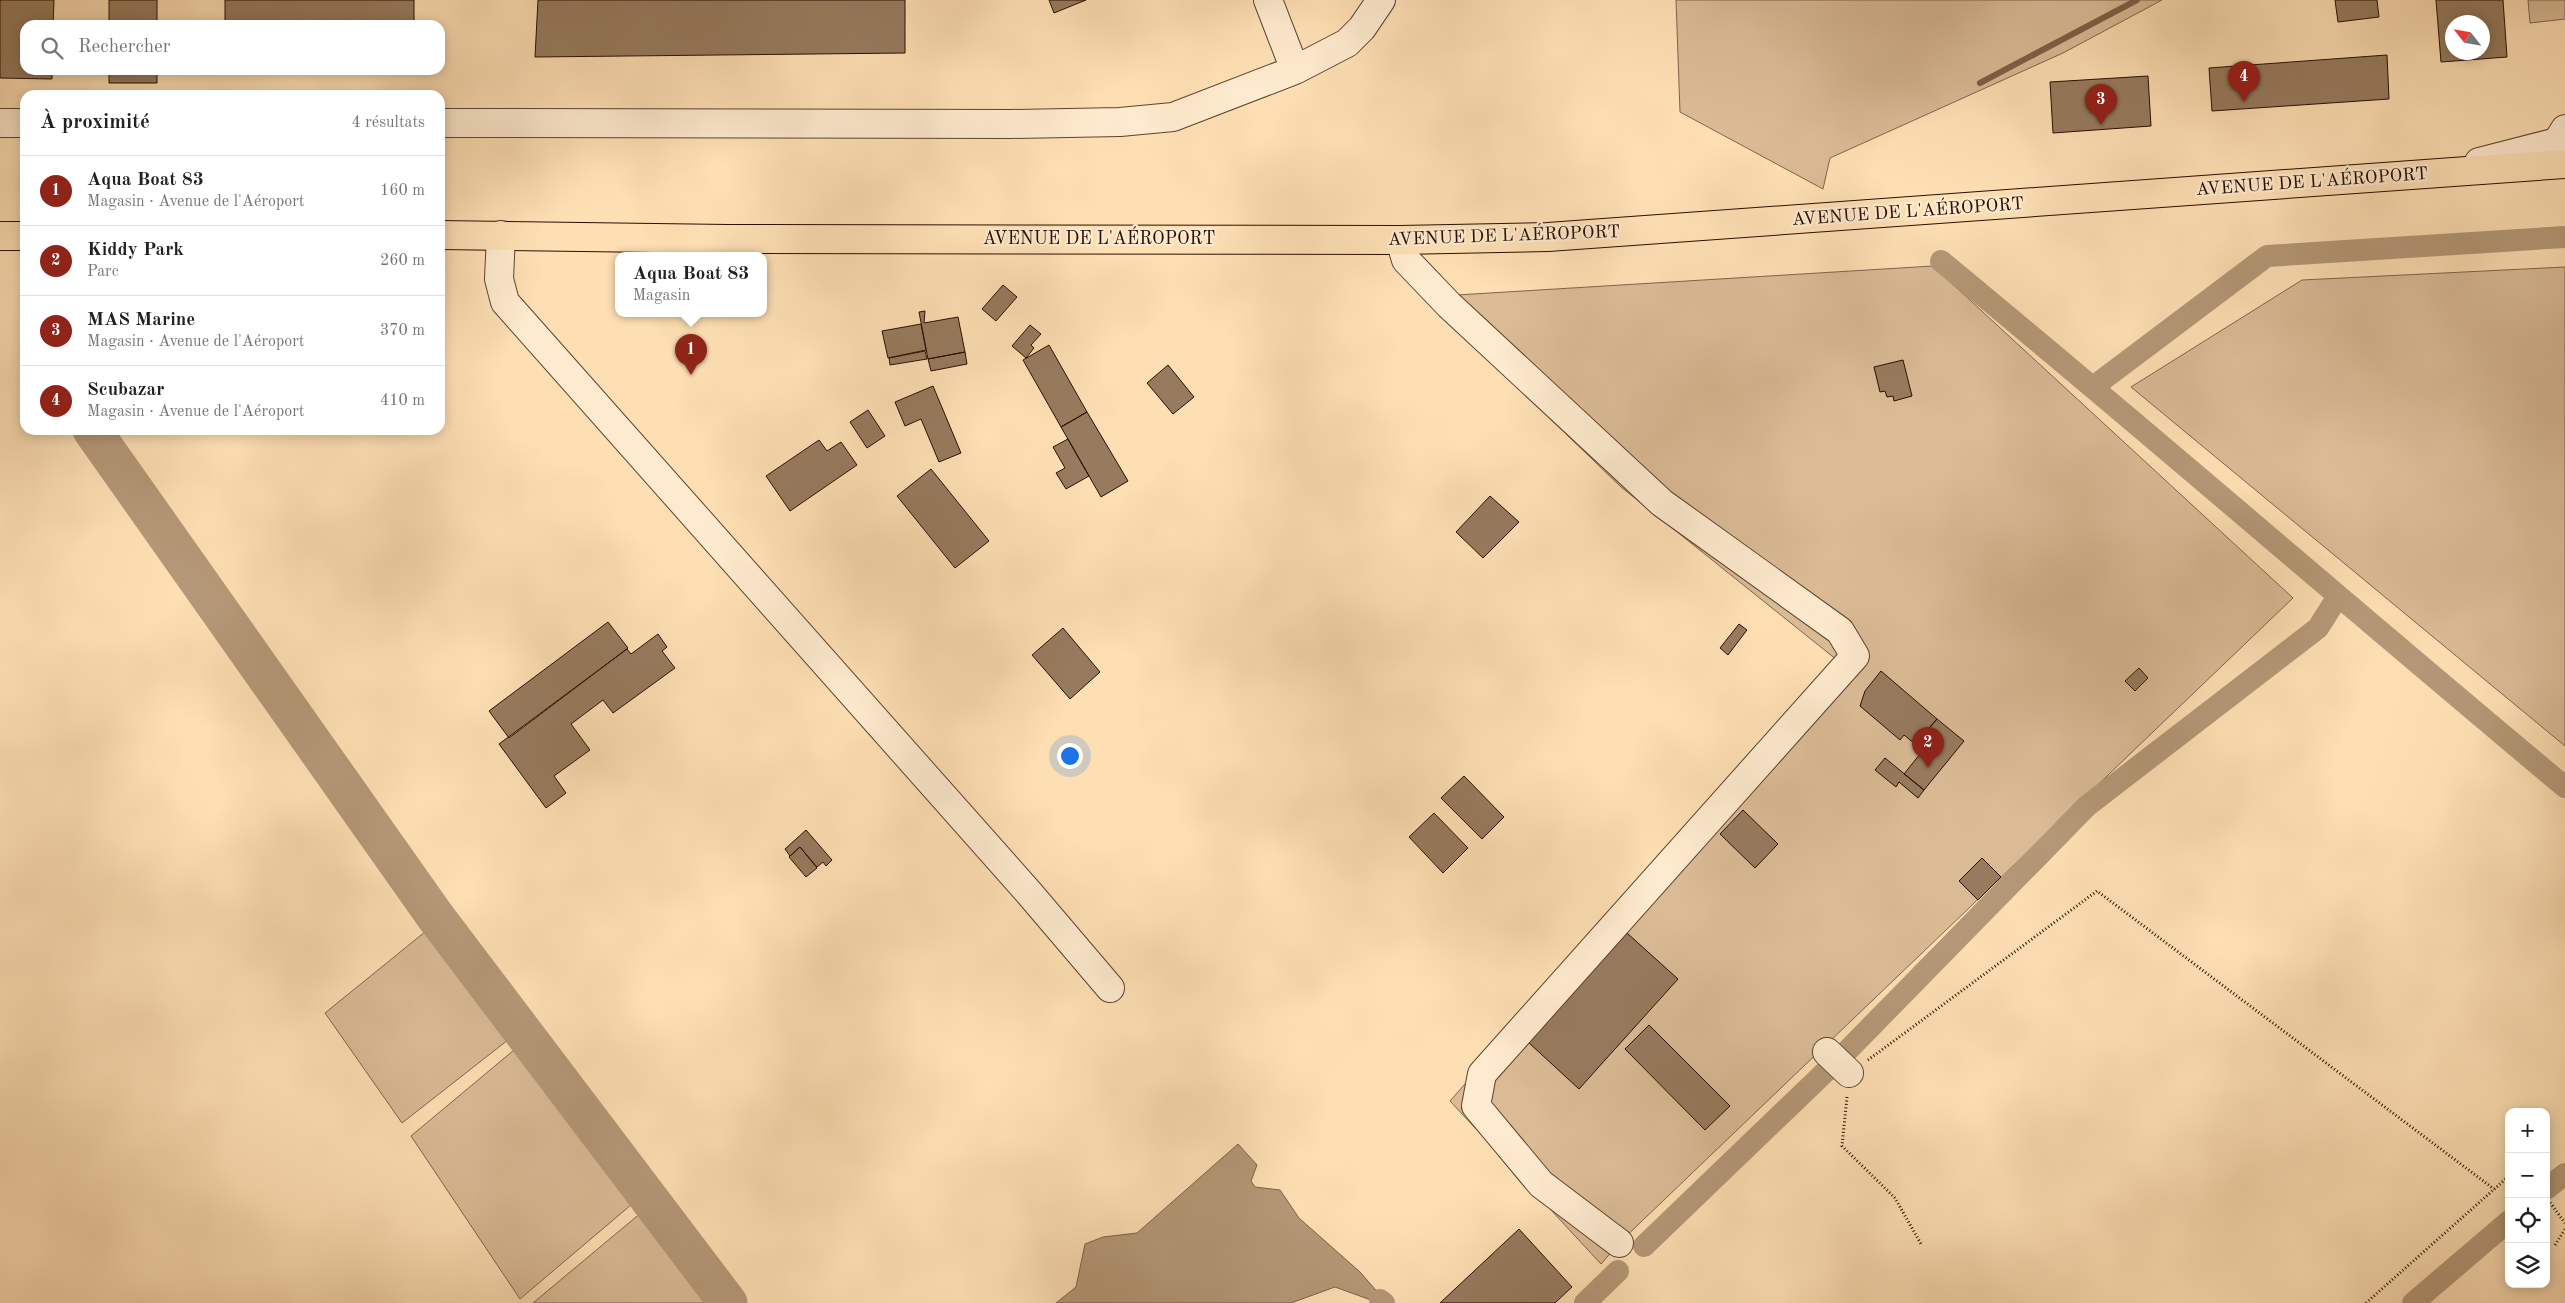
<!DOCTYPE html>
<html lang="fr">
<head>
<meta charset="utf-8">
<style>
	body { margin:0; font-family:"Old Standard TT",serif; background:#f6f6f6; color:#202124 }
	.controls { position:absolute; right:15px; bottom:15px; display:grid; overflow:hidden; border-radius:10px; box-shadow:0 2px 12px #0003 }
	.controls button { width:45px; height:45px; display:grid; place-items:center; padding:0; border:0; border-bottom:1px solid #e0e0e0; background:#fff; color:#202124; font:25px sans-serif }
	.compass { position:absolute; left:2445px; top:15px; width:45px; height:45px; border-radius:50%; background:#fff; box-shadow:0 2px 12px #0003; rotate:301deg }
	.you { position:absolute; left:1069px; top:755px; width:18px; height:18px; margin:-12px; border:4px solid #fff; border-radius:50%; background:#1a73e8; box-shadow:0 0 0 8px #1a73e833 }
	.badge { display:grid; place-items:center; width:32px; height:32px; border-radius:50%; background:#8f2418; color:#fff; font-size:16px; font-weight:700 }
	.pin { position:absolute; translate:-50% -41px; filter:drop-shadow(0 1px 2px #0008) }
	.pin::after { content:''; position:absolute; top:26px; width:18px; height:15px; background:inherit; clip-path:polygon(0 0,100% 0,50% 100%) }
	.popup { position:absolute; left:615px; top:252px; width:152px; height:65px; box-sizing:border-box; display:grid; place-content:center; border-radius:10px; background:#fff; filter:drop-shadow(0 1px 4px #0005); font-size:16px; white-space:nowrap; color:#757577 }
	.popup b { font-size:19px; color:#202124 }
	.popup::after { content:''; position:absolute; left:50%; top:100%; margin-left:-10px; border:10px solid transparent; border-top-color:#fff }
	.list { margin:0; padding:0; list-style:none }
	h2 { display:flex; justify-content:space-between; align-items:center; height:65px; margin:0; padding:0 20px; font-size:21px }
	h2 small { font-size:16px; font-weight:400; color:#757577 }
	.list li { display:grid; grid-template-columns:32px 1fr auto; gap:15px; align-items:center; box-sizing:border-box; height:70px; padding:0 20px; border-top:1px solid #e0e0e0 }
	.list b { display:block; font-size:19px; white-space:nowrap }
	.list p { margin:0; font-size:16px; white-space:nowrap; color:#757577 }
	.list em { font-size:16px; font-style:normal; color:#757577 }
	.icon { flex:none; width:28px; height:28px; fill:none; stroke:currentColor; stroke-width:2; stroke-linecap:round; stroke-linejoin:round }
	.map { position:relative; flex:none; width:2565px; height:1303px; overflow:hidden }
	.search { position:absolute; background:#fff; box-shadow:0 2px 12px #0003; left:20px; top:20px; width:425px; height:55px; display:flex; align-items:center; gap:12px; box-sizing:border-box; padding:0 18px; border-radius:15px; color:#757577; font-size:19px }
	.panel { position:absolute; background:#fff; box-shadow:0 2px 12px #0003; left:20px; top:90px; width:425px; height:345px; border-radius:15px }
	.map>svg:first-child { display:block }
	.green { fill:#dabb96; stroke:#81644c }
	.water { fill:#b59877; stroke:#7d6148 }
	.lines { fill:none; stroke-linecap:round; stroke-linejoin:round }
	.stream { stroke:#7d6148; stroke-width:6 }
	.canal { stroke:#b59877; stroke-width:22 }
	.river { stroke:#b59877; stroke-width:39 }
	.building { fill:#977b5e; stroke:#280e01; fill-rule:evenodd }
	.minor-casing { stroke:#5e422e; stroke-width:30 }
	.major-casing { stroke:#280e01; stroke-width:30 }
	.path { stroke:#280e01; stroke-width:3; stroke-dasharray:1 2.5; stroke-linecap:butt }
	.minor { stroke:#feeace; stroke-width:28 }
	.major { stroke:#fedfb4; stroke-width:28 }
	.labels { text-anchor:middle; dominant-baseline:central; stroke-width:4.5; stroke-linejoin:round; paint-order:stroke }
	.street-label { font-size:18px; fill:#280e01; stroke:#feeace }
</style>
</head>
<body>
<div class="map">
<svg width="2565" height="1303" viewBox="0 0 2565 1303">
	<rect width="100%" height="100%" fill="#fedfb4"/>
	<filter id="stains"><feTurbulence type="fractalNoise" baseFrequency=".004" numOctaves="4"/><feColorMatrix values="0 0 0 0 .2 0 0 0 0 .09 0 0 0 0 .02 0 0 0 .5 -.17"/></filter>
	<radialGradient id="worn" r=".72"><stop offset=".6" stop-color="#630" stop-opacity="0"/><stop offset="1" stop-color="#630" stop-opacity=".3"/></radialGradient>
	<path class="green" d="M 1676,0 L 2162,0 L 2063,53 L 1830,158 L 1823,189 L 1680,112 Z
		M 2528,0 L 2565,0 L 2565,19 L 2530,23 Z
		M 1933,266 L 2293,598 L 1619,1243 L 1601,1264 L 1450,1101 L 1837,660 L 1621,487 L 1424,297 Z
		M 2565,267 L 2565,746 L 2131,387 L 2302,280 Z
		M 431,927 L 513,1036 L 402,1123 L 325,1013 Z
		M 520,1045 L 638,1199 L 520,1299 L 411,1136 Z
		M 642,1212 L 711,1303 L 533,1303 Z"/>
	<path class="water" d="M 1238,1144 L 1257,1165 L 1251,1181 L 1255,1187 L 1280,1190 L 1299,1218 L 1360,1272 L 1381,1296 L 1379,1303 L 1335,1287 L 1291,1303 L 1056,1303 L 1076,1287 L 1085,1244 L 1103,1237 L 1137,1233 Z"/>
	<g class="lines">
		<path class="stream" d="M 1980,83 L 2137,0"/>
		<path class="canal" d="M 1941,261 C 2151,434 2356,613 2565,787
			M 2093,387 L 2267,256 L 2565,237
			M 2546,1189 L 2565,1174
			M 1644,1246 L 1849,1049 L 2087,806 L 2318,628 L 2337,598
			M 1380,1300 L 1384,1303
			M 1585,1303 L 1618,1271
			M 2413,1303 L 2509,1221"/>
		<path class="river" d="M 92,430 L 435,916 L 728,1303"/>
	</g>
	<path class="building" d="M 0,0 L 54,0 L 53,25 L 25,25 L 25,70 L 52,70 L 52,79 L 0,78 Z
		M 109,0 L 157,0 L 157,25 L 109,25 Z
		M 225,0 L 414,0 L 414,25 L 225,25 Z
		M 538,0 L 905,0 L 905,53 L 535,57 Z
		M 1049,0 L 1086,0 L 1054,13 Z
		M 2335,0 L 2377,0 L 2379,17 L 2338,22 Z
		M 2436,0 L 2503,0 L 2507,57 L 2441,62 ZM 2452,22 L 2482,22 L 2482,52 L 2452,52 Z
		M 2387,55 L 2389,99 L 2212,111 L 2209,68 Z
		M 109,70 L 157,70 L 157,83 L 109,83 Z
		M 2148,76 L 2151,126 L 2053,133 L 2050,82 Z
		M 1003,285 L 1017,297 L 996,321 L 982,309 Z
		M 925,311 L 924,323 L 958,317 L 965,352 L 928,359 L 919,312 Z
		M 921,324 L 926,350 L 888,358 L 882,331 Z
		M 1030,325 L 1041,334 L 1031,345 L 1034,348 L 1026,358 L 1012,346 Z
		M 1049,345 L 1087,412 L 1061,427 L 1023,360 Z
		M 925,351 L 927,359 L 890,365 L 889,358 Z
		M 965,352 L 967,364 L 931,371 L 928,359 Z
		M 1903,360 L 1912,396 L 1894,401 L 1893,396 L 1887,397 L 1885,391 L 1880,392 L 1874,367 Z
		M 1168,365 L 1194,397 L 1173,414 L 1147,383 Z
		M 933,386 L 961,453 L 939,462 L 921,419 L 905,426 L 895,402 Z
		M 868,410 L 885,436 L 867,448 L 850,422 Z
		M 1087,412 L 1128,481 L 1101,497 L 1061,427 Z
		M 1068,439 L 1089,476 L 1066,489 L 1056,473 L 1065,468 L 1053,447 Z
		M 819,440 L 827,451 L 841,442 L 857,465 L 790,511 L 766,476 Z
		M 931,469 L 989,541 L 955,568 L 897,496 Z
		M 1490,496 L 1519,522 L 1483,558 L 1456,532 Z
		M 608,622 L 628,648 L 509,738 L 489,711 Z
		M 1739,624 L 1747,630 L 1728,655 L 1720,648 Z
		M 1063,628 L 1100,672 L 1070,699 L 1032,655 Z
		M 658,634 L 667,647 L 662,651 L 675,668 L 613,713 L 603,700 L 571,724 L 590,750 L 554,776 L 566,793 L 546,808 L 499,744 L 627,649 L 631,654 Z
		M 2139,668 L 2148,678 L 2135,691 L 2125,681 Z
		M 1881,671 L 1937,719 L 1915,744 L 1904,735 L 1900,740 L 1860,706 L 1865,691 Z
		M 1937,719 L 1964,741 L 1924,790 L 1904,774 L 1924,749 L 1917,743 Z
		M 1885,758 L 1924,790 L 1918,798 L 1899,782 L 1896,787 L 1875,770 Z
		M 1464,776 L 1504,817 L 1482,839 L 1441,798 Z
		M 1743,810 L 1778,844 L 1755,868 L 1720,834 Z
		M 1434,813 L 1468,848 L 1443,873 L 1409,837 Z
		M 806,830 L 832,860 L 826,866 L 823,862 L 817,867 L 800,847 L 790,856 L 785,849 Z
		M 800,847 L 817,868 L 806,877 L 789,857 Z
		M 1982,858 L 2001,877 L 1978,900 L 1959,881 Z
		M 1627,933 L 1678,979 L 1579,1089 L 1528,1042 Z
		M 1649,1025 L 1730,1106 L 1705,1130 L 1625,1049 Z
		M 1519,1229 L 1572,1287 L 1555,1303 L 1440,1303 Z"/>
	<g class="lines">
		<g class="minor-casing">
			<path id="minor" d="M 1268,0 L 1295,70
				M 0,123 L 25,123
				M 440,123 L 1011,124 L 1120,122 L 1173,117 L 1295,70 L 1347,43 L 1362,28 L 1381,0
				M 2479,162 L 2557,142 L 2565,129
				M 501,235 L 499,279 L 505,302 L 1030,894 L 1110,988
				M 1400,240 L 1406,260 L 1449,305 L 1662,503 L 1840,631 L 1855,656 L 1482,1074 L 1476,1106 L 1541,1184 L 1619,1243
				M 1827,1052 L 1849,1073"/>
		</g>
		<g class="major-casing">
			<path id="major" d="M 440,235 L 728,239 L 1400,240 L 1548,237 L 2565,164
				M 0,236 L 25,236"/>
		</g>
		<path class="path" d="M 1868,1060 L 2097,891 L 2494,1189
			M 1847,1097 L 1842,1146 L 1895,1198 L 1921,1244
			M 2546,1197 L 2565,1223
			M 2555,1245 L 2565,1229
			M 2366,1303 L 2509,1176"/>
		<use href="#minor" class="minor"/>
		<use href="#major" class="major"/>
	</g>
	<g class="labels">
		<g class="street-label">
			<text transform="translate(2312 182) rotate(-4)">AVENUE DE L'AÉROPORT</text>
			<text transform="translate(1908 212) rotate(-4)">AVENUE DE L'AÉROPORT</text>
			<text transform="translate(1504 236) rotate(-2)">AVENUE DE L'AÉROPORT</text>
			<text x="1099" y="239">AVENUE DE L'AÉROPORT</text>
		</g>
	</g>
	<rect width="100%" height="100%" filter="url(#stains)"/>
	<rect width="100%" height="100%" fill="url(#worn)"/>
</svg>
<div class="controls">
<button>+</button>
<button>−</button>
<button><svg class="icon" aria-label="locate" viewBox="0 0 24 24"><circle cx="12" cy="12" r="6"/><path d="M12 2v4M12 18v4M2 12h4M18 12h4"/></svg></button>
<button><svg class="icon" aria-label="layers" viewBox="0 0 24 24"><path d="M12 4l9 5-9 5-9-5zM3 14l9 5 9-5"/></svg></button>
</div>
<svg class="compass" viewBox="-18 -18 36 36"><path d="M0-13l5 13h-10z" fill="#e53935"/><path d="M0 13l5-13h-10z" fill="#757577"/></svg>
<div class="you"></div>
<div class="pin badge" style="left:691px;top:375px">1</div>
<div class="popup"><b>Aqua Boat 83</b>Magasin</div>
<div class="pin badge" style="left:1928px;top:768px">2</div>
<div class="pin badge" style="left:2101px;top:125px">3</div>
<div class="pin badge" style="left:2244px;top:102px">4</div>
<div class="search"><svg class="icon" aria-label="search" viewBox="0 0 24 24"><circle cx="10" cy="10" r="6"/><path d="M15 15l6 6"/></svg>Rechercher</div>
<section class="panel">
<h2>À proximité<small>4 résultats</small></h2>
<ul class="list">
<li><span class="badge">1</span><div><b>Aqua Boat 83</b><p>Magasin · Avenue de l'Aéroport</p></div><em>160 m</em></li>
<li><span class="badge">2</span><div><b>Kiddy Park</b><p>Parc</p></div><em>260 m</em></li>
<li><span class="badge">3</span><div><b>MAS Marine</b><p>Magasin · Avenue de l'Aéroport</p></div><em>370 m</em></li>
<li><span class="badge">4</span><div><b>Scubazar</b><p>Magasin · Avenue de l'Aéroport</p></div><em>410 m</em></li>
</ul>
</section>
</div>
</body>
</html>
